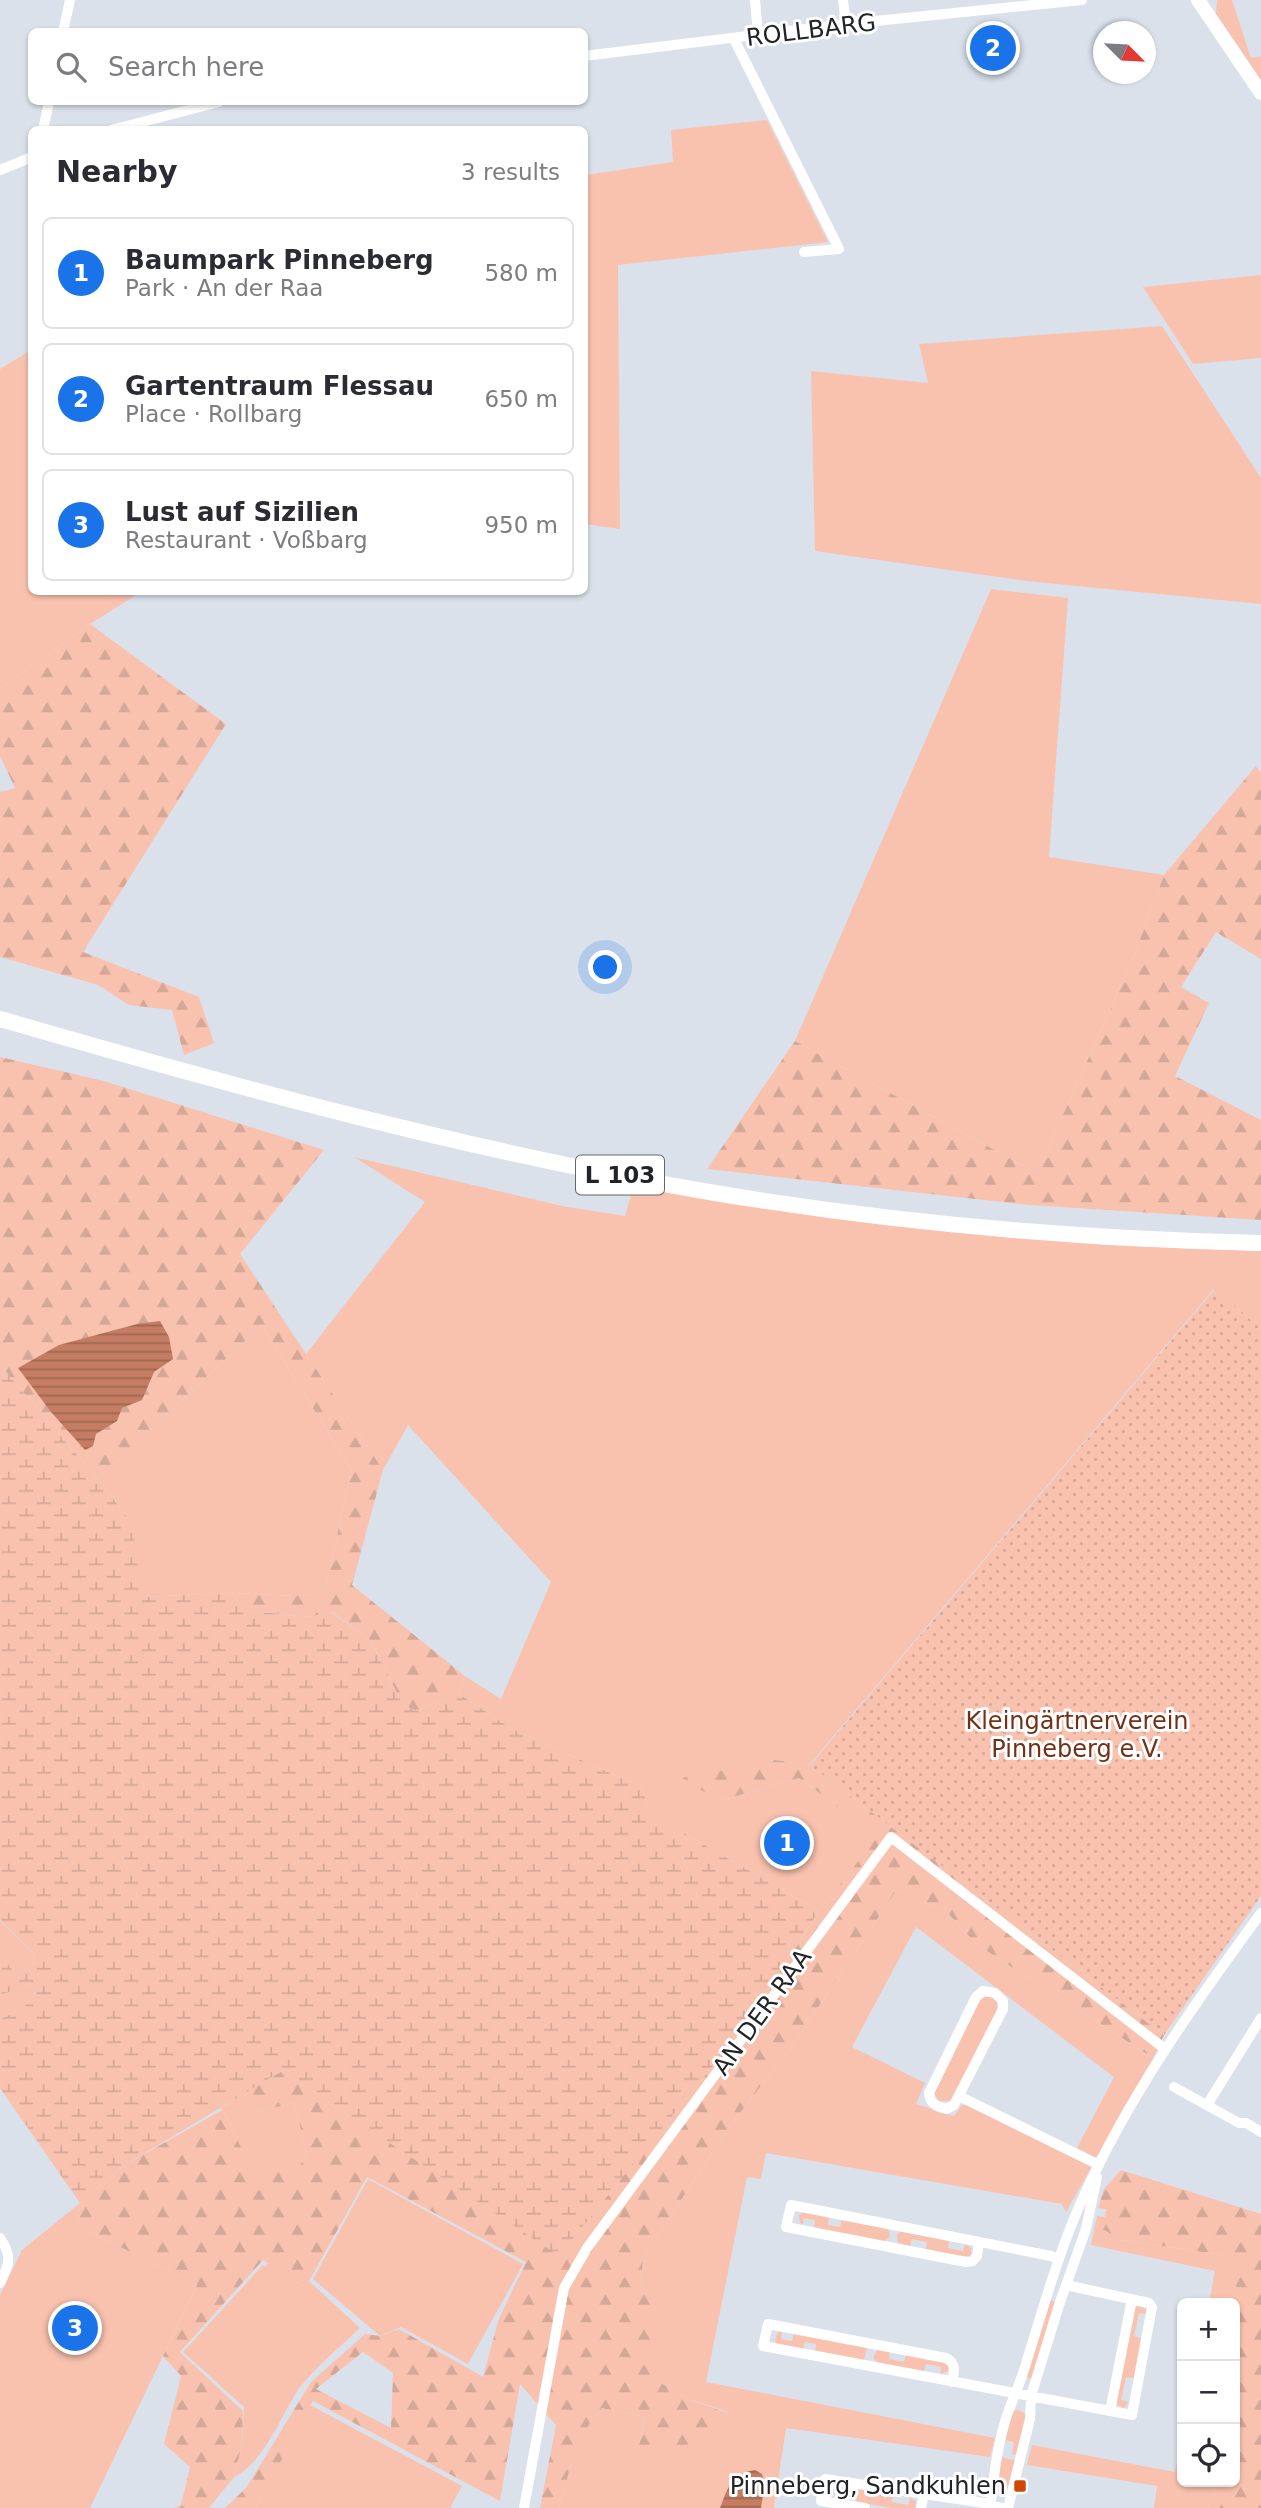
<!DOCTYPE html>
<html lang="en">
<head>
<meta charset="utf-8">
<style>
	body { margin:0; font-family:"DejaVu Sans",sans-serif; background:#f7f7f7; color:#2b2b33 }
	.controls { position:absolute; right:21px; bottom:21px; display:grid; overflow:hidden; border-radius:10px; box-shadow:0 2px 5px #0004 }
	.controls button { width:63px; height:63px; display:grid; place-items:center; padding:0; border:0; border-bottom:2px solid #e1e1e2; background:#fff; color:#2b2b33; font:35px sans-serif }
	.compass { position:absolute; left:1093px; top:21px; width:63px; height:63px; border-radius:50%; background:#fff; box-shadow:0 2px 5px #0004; rotate:114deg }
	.you { position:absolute; left:606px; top:968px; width:24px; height:24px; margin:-18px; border:5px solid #fff; border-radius:50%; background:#1a73e8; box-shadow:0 0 0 10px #1a73e833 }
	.badge { display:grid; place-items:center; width:46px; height:46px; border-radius:50%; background:#1a73e8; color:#fff; font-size:23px; font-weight:700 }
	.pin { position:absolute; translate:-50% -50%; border:4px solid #fff; box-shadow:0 2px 7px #0006 }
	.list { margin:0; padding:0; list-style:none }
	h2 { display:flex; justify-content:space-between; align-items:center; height:91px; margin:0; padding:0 28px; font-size:30px }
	h2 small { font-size:23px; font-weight:400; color:#7c7c81 }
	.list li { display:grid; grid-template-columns:46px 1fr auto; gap:21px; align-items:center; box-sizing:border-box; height:112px; margin:0 14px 14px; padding:0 14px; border:2px solid #e1e1e2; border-radius:10px }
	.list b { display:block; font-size:26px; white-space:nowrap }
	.list p { margin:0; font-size:23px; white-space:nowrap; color:#7c7c81 }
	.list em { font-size:23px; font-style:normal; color:#7c7c81 }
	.icon { flex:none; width:38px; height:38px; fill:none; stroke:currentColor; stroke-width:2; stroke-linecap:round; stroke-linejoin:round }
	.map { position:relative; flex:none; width:1261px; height:2508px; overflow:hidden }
	.search { position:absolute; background:#fff; box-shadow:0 2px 5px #0004; left:28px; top:28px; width:560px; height:77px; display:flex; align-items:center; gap:18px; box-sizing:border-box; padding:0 24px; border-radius:10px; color:#7c7c81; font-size:26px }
	.panel { position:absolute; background:#fff; box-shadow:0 2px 5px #0004; left:28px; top:126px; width:560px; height:469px; border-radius:10px }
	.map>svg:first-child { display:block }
	.green { fill:#f9c2af }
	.forest { fill:url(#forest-firs); fill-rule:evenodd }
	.wetland { fill:url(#wetland-marsh) }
	.garden { fill:url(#garden-dots) }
	.water { fill:url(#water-rules) }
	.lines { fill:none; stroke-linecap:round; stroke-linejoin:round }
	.street { stroke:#fff; stroke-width:10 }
	.secondary { stroke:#fff; stroke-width:14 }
	.primary { stroke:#fff; stroke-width:16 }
	.poi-dot { fill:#ce4902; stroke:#fff; stroke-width:2.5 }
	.labels { text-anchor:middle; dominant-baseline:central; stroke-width:6; stroke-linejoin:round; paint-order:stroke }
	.shield { fill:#fff; stroke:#646668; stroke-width:2 }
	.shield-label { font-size:23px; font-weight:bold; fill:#212427 }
	.street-label { font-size:24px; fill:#212427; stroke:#fff }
	.park-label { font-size:24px; fill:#733016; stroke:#fff }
	.poi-label { font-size:24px; fill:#212427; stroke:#fff; text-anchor:end }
</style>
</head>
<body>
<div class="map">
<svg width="1261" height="2508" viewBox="0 0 1261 2508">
	<defs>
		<pattern id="forest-firs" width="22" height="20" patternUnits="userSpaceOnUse" patternTransform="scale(1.75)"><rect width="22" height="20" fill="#f9c2af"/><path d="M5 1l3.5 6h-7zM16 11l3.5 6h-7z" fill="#d5a797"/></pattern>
		<pattern id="wetland-marsh" width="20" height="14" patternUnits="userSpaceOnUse" patternTransform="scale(1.75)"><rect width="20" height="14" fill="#f9c2af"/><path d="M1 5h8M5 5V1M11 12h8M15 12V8" fill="none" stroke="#d5a797"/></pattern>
		<pattern id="garden-dots" width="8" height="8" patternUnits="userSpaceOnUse" patternTransform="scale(1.75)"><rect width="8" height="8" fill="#f9c2af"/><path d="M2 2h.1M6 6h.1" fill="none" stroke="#d5a797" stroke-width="1.8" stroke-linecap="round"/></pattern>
		<pattern id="water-rules" width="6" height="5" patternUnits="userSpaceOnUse" patternTransform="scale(1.75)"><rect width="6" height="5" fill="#c47d63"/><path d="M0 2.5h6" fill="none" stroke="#9f6652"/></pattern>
	</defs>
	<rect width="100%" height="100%" fill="#dae1eb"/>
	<path class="green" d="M 1217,0 L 1232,0 L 1251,58 L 1261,56 L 1261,80 L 1216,14 Z
		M 767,120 L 828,242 L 618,265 L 620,529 L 585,524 L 585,175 L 673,162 L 671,130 Z
		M 1261,275 L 1261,358 L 1193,364 L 1143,287 Z
		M 1162,326 L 1261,478 L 1261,604 L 1026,581 L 815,551 L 811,371 L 928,383 L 919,344 Z
		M 31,350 L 32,592 L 141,592 L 90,624 L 0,689 L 0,369 Z
		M 991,589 L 1068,598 L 1049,857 L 1164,875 L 1132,961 L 1037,1173 L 795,1041 Z
		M 354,1157 L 562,1206 L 625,1216 L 634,1185 L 941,1230 L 1103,1245 L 1261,1251 L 1261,1329 L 1214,1289 L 809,1765 L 775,1760 L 719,1801 L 799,1778 L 879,1836 L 819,1911 L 651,1814 L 641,1787 L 512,1729 L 458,1693 L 465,1676 L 501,1699 L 551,1582 L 408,1425 L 383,1470 L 306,1354 L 425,1202 Z
		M 262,1325 L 351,1470 L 327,1583 L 316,1594 L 293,1596 L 232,1593 L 140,1597 L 133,1525 L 98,1479 Z
		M 896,1891 L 945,1910 L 976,1944 L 1153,2058 L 1100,2154 L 1094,2157 L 1077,2148 L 1114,2077 L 916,1927 L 852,2047 L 925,2083 L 916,2104 L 954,2116 L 962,2105 L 968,2105 L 1092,2166 L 1066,2212 L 1062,2204 L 766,2153 L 761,2179 L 747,2177 L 706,2382 L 995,2438 L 990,2457 L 786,2428 L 774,2508 L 559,2508 L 578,2438 L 602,2408 L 645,2417 L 639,2445 L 728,2412 L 686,2398 L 656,2380 L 656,2303 L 641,2283 L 643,2258 L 729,2127 L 795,2042 Z
		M 0,1921 L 35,1954 L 31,1970 L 16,1974 L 0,1955 Z
		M 30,1985 L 36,1990 C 29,2007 17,2013 0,2019 L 0,1995 Z
		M 988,1995 L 997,2001 L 997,2011 L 953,2098 L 949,2101 L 939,2101 L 934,2093 L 979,2001 Z
		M 243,2094 L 259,2111 L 294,2103 L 307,2153 L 299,2167 L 260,2192 L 233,2129 L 221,2108 Z
		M 368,2179 L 523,2264 L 468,2364 L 401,2327 L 380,2336 L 313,2279 Z
		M 80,2203 L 78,2226 L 197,2285 L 90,2508 L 0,2508 L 0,2295 L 22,2250 Z
		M 805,2211 L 829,2216 L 828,2225 L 840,2227 L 842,2219 L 887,2228 L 890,2233 L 889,2238 L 883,2242 L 814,2229 L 815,2220 L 804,2218 L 803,2224 L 800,2223 L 799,2215 Z
		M 1095,2225 L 1122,2240 L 1222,2255 L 1238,2289 L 1235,2314 L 1235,2303 L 1209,2303 L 1215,2271 L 1091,2245 Z
		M 900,2231 L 949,2239 L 948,2248 L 963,2251 L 965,2244 L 971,2248 L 971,2254 L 969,2257 L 926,2250 L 927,2242 L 912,2239 L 910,2247 L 898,2243 L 897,2235 Z
		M 268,2263 L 303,2286 L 309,2281 L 360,2328 C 339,2348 315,2367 298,2390 C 281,2416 263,2464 234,2477 L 242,2444 L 244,2407 L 183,2352 L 263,2265 L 265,2267 Z
		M 1050,2300 L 1055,2302 L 1033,2379 L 1030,2379 L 1026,2376 Z
		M 1138,2306 L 1146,2309 L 1146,2314 L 1139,2313 L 1134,2336 L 1141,2338 L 1140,2343 L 1143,2344 L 1134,2378 L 1126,2377 L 1121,2400 L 1129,2402 L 1124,2408 L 1116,2404 L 1135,2307 Z
		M 778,2332 L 782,2332 L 781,2339 L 792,2341 L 794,2332 L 864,2346 L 867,2348 L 864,2360 L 815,2352 L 816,2344 L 805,2342 L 803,2350 L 776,2344 L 775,2340 Z
		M 877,2350 L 890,2351 L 889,2359 L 904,2362 L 906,2354 L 943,2361 L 949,2367 L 948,2371 L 940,2374 L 941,2367 L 926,2364 L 924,2373 L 878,2363 L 873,2357 Z
		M 310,2405 L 462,2486 L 450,2508 L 256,2508 Z
		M 1018,2410 L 1026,2414 L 1018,2455 L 1012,2454 L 1014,2442 L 1005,2440 L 1013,2411 Z
		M 1182,2437 L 1182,2482 L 1217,2482 L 1208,2508 L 1154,2508 L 1157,2486 L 1027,2465 L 1032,2445 L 1175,2472 Z
		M 1001,2457 L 1018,2461 L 1007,2493 L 997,2491 Z
		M 837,2486 L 893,2493 L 892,2502 L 908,2505 L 910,2498 L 916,2501 L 915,2508 L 893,2508 L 856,2502 L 857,2494 L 842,2491 L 840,2498 L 835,2496 L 834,2490 Z"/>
	<path class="forest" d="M 90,624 L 226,724 L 83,952 L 199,997 L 214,1043 L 184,1055 L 172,1010 L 129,1005 L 98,985 L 0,957 L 0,792 L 15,788 L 0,756 L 0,689 Z
		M 1256,766 L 1261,773 L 1261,959 L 1216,932 L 1181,987 L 1209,1003 L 1175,1076 L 1261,1120 L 1261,1220 L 1030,1205 L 707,1169 L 795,1041 L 1037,1173 L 1132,961 L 1164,875 Z
		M 0,1057 L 104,1081 L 324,1150 L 240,1254 L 383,1470 L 352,1585 L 465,1676 L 458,1693 L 417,1711 L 403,1705 L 370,1640 L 332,1612 L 309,1617 L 243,1610 L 232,1593 L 293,1596 L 316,1594 L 327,1583 L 351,1470 L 262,1325 L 98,1479 L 0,1365 Z
		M 775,1760 L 810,1765 L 1164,2035 L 1153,2058 L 976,1944 L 945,1910 L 896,1891 L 795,2042 L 729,2127 L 643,2258 L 641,2283 L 656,2302 L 656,2380 L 686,2398 L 728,2413 L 713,2442 L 689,2458 L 639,2446 L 645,2417 L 602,2408 L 578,2439 L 559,2508 L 540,2508 L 556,2425 L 520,2384 L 500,2501 L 313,2401 L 256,2508 L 225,2508 L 246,2488 L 311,2382 L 365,2334 L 380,2336 L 399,2329 L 483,2377 L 498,2321 L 526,2262 L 367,2177 L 309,2281 L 303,2286 L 263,2260 L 180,2352 L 243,2411 L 242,2444 L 234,2477 L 209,2508 L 174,2508 L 181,2505 L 190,2467 L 164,2444 L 181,2376 L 163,2356 L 197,2285 L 78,2226 L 80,2203 L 125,2165 L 222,2110 L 233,2129 L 260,2191 L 278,2167 L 299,2167 L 307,2153 L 294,2103 L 259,2111 L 243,2094 L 282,2071 L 559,2255 L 737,2036 L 819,1911 L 878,1836 L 799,1778 L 719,1801 L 682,1778 ZM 363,2352 L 393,2373 L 391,2428 L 316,2389 Z
		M 1121,2170 L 1261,2214 L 1261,2508 L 1208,2508 L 1217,2482 L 1235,2482 L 1235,2314 L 1237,2288 L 1222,2255 L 1122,2240 L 1095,2225 L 1097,2216 L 1105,2217 L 1106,2209 L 1098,2208 L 1104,2189 Z"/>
	<path class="wetland" d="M 0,1365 L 98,1479 L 133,1525 L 141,1597 L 232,1593 L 243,1610 L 309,1617 L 331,1612 L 370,1640 L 403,1705 L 417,1711 L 458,1693 L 512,1729 L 641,1787 L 651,1814 L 819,1911 L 737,2036 L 559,2256 L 282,2071 L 125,2165 L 80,2203 L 0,2088 L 0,2019 C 16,2013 29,2007 36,1991 L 30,1985 L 0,1995 L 0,1955 L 16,1974 L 31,1970 L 35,1954 L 0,1920 Z"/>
	<path class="garden" d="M 1215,1289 L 1261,1329 L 1261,1896 L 1164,2035 L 810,1765 Z"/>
	<path class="water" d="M 160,1321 L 169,1337 L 173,1359 L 154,1372 L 142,1400 L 122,1408 L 117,1421 L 96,1434 L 93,1446 L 85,1450 L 51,1412 L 18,1368 L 59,1345 L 137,1324 Z
		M 755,2470 L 762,2474 L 765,2483 L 761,2508 L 720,2508 C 728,2488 731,2473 755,2470 Z"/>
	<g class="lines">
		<path class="street" d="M 755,0 L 758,35
			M 843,0 L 846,24
			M 63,32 L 70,0
			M 734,39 L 839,249 L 804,252
			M 584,56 L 846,24 L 1082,0
			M 43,130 L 49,102
			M 111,130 L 219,102
			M 0,170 L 32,157
			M 983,1991 L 995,1993 L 1003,2001 L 1003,2009 L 954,2105 L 946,2109 C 936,2106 930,2104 929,2093 L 976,1997 Z
			M 1174,2087 L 1239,2123 L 1246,2123 L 1261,2132
			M 959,2096 L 1099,2165
			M 1207,2105 L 1261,2018
			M 0,2238 C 13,2257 9,2265 0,2283
			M 979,2242 L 977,2256 L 973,2261 L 966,2262 L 786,2227 L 791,2205 L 1051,2256 L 1059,2259
			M 952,2382 C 954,2371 957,2364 946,2358 L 768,2324 L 763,2346 C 886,2369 1009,2392 1132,2415 L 1152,2307 L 1149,2303 L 1066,2285
			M 1110,2411 L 1132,2299
			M 524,2508 L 564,2288 L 587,2248 L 891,1837 L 1165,2049
			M 865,2508 L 821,2501 L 825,2479 L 984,2503 L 1002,2508
			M 921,2508 L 924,2494
			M 990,2508 C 994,2477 997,2445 1007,2415 C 1014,2396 1022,2379 1027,2360 C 1044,2306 1059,2251 1082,2200 C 1128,2097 1195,2003 1261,1913
			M 1008,2508 L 1030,2419 L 1031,2396 L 1059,2305 L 1086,2229 L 1097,2177"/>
		<path class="secondary" d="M 1198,0 L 1261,93"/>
		<path class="primary" d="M 0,1019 C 235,1087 473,1152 715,1193 C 896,1223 1078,1239 1261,1243"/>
	</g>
	<rect class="poi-dot" x="1013" y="2479" width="14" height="14" rx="3.5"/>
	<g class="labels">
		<rect class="shield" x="576" y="1155.5" width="88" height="39" rx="5"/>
		<g class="shield-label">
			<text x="620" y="1175">L 103</text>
		</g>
		<g class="street-label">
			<text transform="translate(811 30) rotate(-7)">ROLLBARG</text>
			<text transform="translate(762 2012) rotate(-54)">AN DER RAA</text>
		</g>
		<g class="park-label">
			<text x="1077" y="1721">Kleingärtnerverein<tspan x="1077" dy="28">Pinneberg e.V.</tspan></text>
		</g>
		<g class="poi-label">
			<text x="1006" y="2486">Pinneberg, Sandkuhlen</text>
		</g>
	</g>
</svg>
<div class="controls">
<button>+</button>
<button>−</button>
<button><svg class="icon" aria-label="locate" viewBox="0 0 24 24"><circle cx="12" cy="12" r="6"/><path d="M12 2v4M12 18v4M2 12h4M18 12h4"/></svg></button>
</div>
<svg class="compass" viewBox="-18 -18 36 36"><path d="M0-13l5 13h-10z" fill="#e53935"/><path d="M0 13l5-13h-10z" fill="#7c7c81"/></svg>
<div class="you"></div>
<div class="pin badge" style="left:787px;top:1843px">1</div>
<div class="pin badge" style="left:993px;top:48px">2</div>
<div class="pin badge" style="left:75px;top:2328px">3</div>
<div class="search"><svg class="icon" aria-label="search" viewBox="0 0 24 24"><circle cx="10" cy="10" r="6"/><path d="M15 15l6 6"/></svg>Search here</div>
<section class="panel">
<h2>Nearby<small>3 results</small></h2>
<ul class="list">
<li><span class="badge">1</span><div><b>Baumpark Pinneberg</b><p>Park · An der Raa</p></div><em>580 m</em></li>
<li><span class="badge">2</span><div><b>Gartentraum Flessau</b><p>Place · Rollbarg</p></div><em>650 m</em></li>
<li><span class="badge">3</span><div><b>Lust auf Sizilien</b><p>Restaurant · Voßbarg</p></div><em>950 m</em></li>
</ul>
</section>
</div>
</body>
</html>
